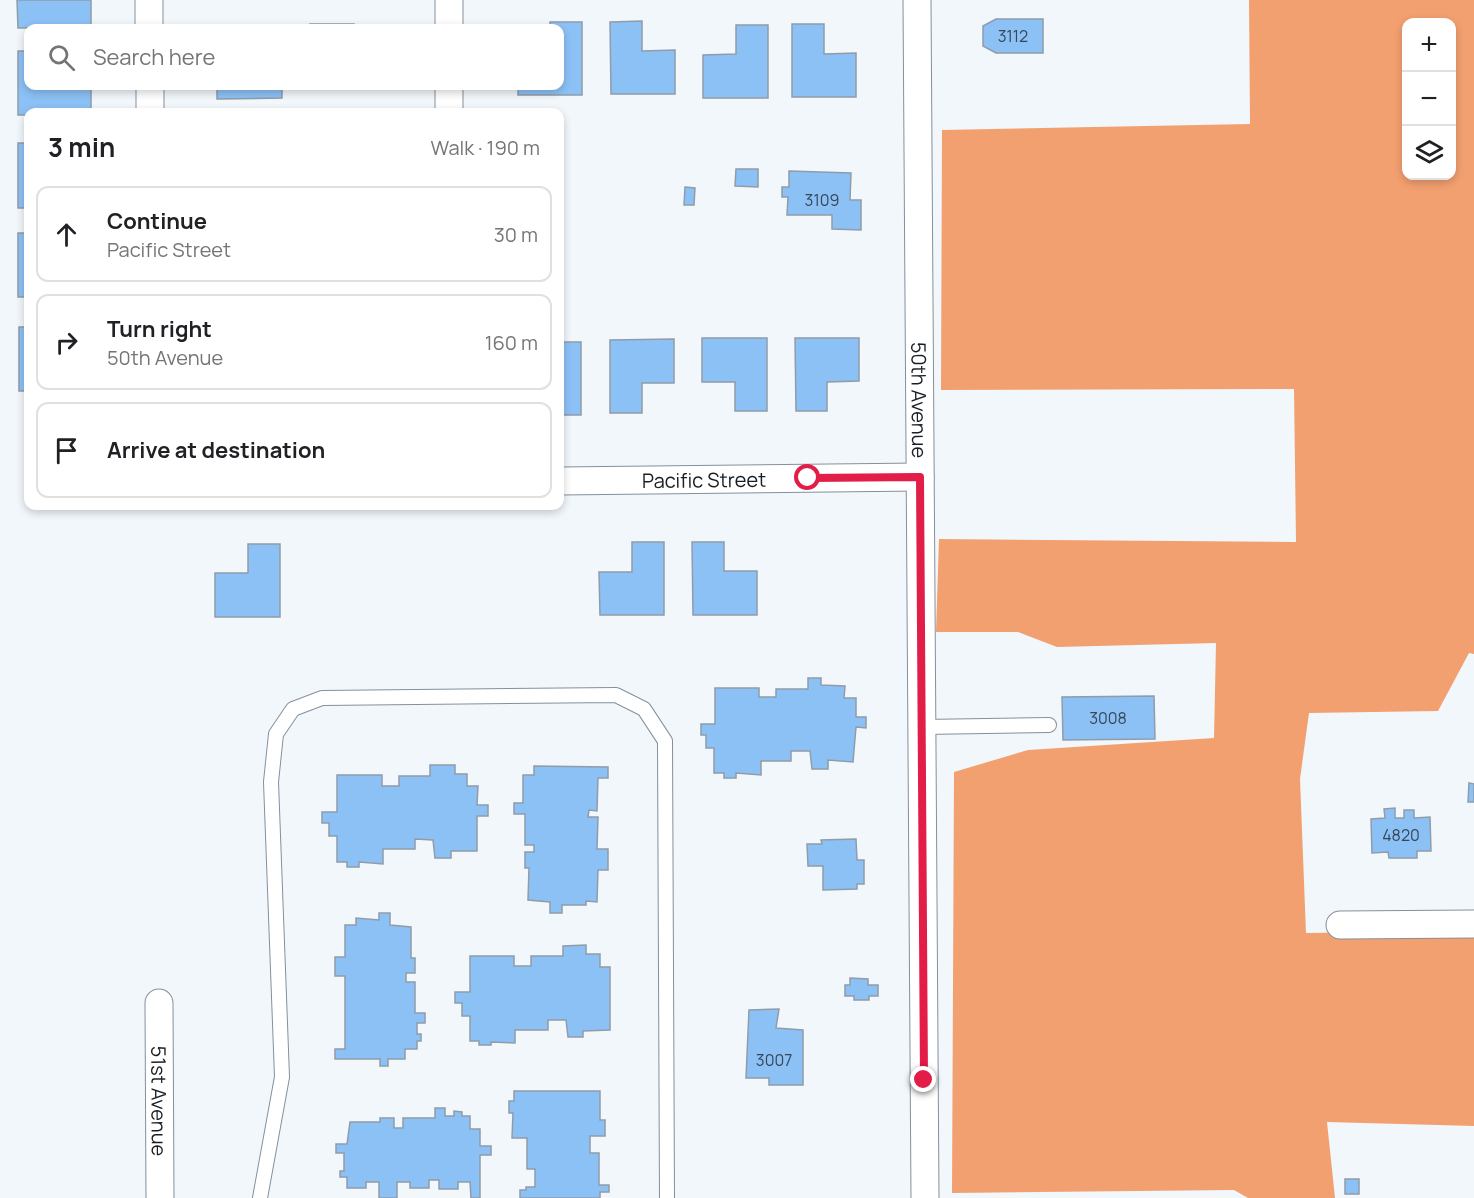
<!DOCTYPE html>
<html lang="en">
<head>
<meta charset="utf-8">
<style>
	body { margin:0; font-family:Manrope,sans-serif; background:#f2f2f2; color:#202124 }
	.controls { position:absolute; right:18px; top:18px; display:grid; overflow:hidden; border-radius:12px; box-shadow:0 3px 9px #0003 }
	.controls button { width:54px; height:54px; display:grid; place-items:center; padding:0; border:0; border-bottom:2px solid #e0e0e0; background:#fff; color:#202124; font:30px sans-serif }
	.stop { position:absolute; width:18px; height:18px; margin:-14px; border:4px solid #e11d48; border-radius:50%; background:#fff }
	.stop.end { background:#e11d48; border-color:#fff; box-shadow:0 2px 6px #0008 }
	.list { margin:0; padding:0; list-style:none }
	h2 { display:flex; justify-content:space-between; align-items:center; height:78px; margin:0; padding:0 24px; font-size:26px }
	h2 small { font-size:20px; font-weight:400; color:#757577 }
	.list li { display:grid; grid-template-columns:39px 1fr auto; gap:18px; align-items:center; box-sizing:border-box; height:96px; margin:0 12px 12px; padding:0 12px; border:2px solid #e0e0e0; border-radius:12px }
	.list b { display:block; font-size:22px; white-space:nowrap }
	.list p { margin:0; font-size:20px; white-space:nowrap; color:#757577 }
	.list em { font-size:20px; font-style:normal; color:#757577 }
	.icon { flex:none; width:33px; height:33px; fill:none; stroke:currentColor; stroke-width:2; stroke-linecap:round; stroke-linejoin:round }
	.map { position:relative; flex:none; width:1474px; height:1198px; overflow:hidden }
	.search { position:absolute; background:#fff; box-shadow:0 3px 9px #0003; left:24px; top:24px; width:540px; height:66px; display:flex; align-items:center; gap:15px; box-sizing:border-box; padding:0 21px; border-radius:12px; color:#757577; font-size:22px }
	.panel { position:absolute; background:#fff; box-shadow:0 3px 9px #0003; left:24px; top:108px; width:540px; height:402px; border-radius:12px }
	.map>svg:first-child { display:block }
	.forest { fill:#f3a070; fill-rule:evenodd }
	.building { fill:#8cc1f6; stroke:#909ca9; stroke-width:1.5 }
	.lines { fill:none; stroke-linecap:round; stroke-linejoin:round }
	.lane-casing { stroke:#84909c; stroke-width:16 }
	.street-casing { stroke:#84909c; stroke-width:29 }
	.lane { stroke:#fff; stroke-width:14 }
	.street { stroke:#fff; stroke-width:27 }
	.route { stroke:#e11d48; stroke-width:8 }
	.labels { text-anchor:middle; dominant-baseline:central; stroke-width:6; stroke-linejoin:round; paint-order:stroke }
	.number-label { font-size:16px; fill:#364758 }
	.street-label { font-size:20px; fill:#191e23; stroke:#f2f7fc }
</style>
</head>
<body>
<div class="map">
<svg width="1474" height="1198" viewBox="0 0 1474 1198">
	<rect width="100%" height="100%" fill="#f2f7fc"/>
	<path class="forest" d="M 1249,0 L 1474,0 L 1474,654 L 1469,653 L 1438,711 L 1309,713 L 1300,779 L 1306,933 L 1474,931 L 1474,1126 L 1327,1122 L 1335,1198 L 1248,1198 L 1234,1190 L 952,1193 L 954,772 L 1028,750 L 1214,738 L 1216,643 L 1057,647 L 1018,632 L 936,632 L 939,539 L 1296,542 L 1294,389 L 941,390 L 942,130 L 1250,124 ZM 1406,22 L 1452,22 L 1452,176 L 1406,176 Z"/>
	<path class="building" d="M 17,0 L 91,0 L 91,27 L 18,28 Z
		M 996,19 L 1043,19 L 1043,53 L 996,53 L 983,46 L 983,26 Z
		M 642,21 L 642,51 L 675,50 L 675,94 L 611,94 L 610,22 Z
		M 550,22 L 582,22 L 582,95 L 518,95 L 518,86 L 560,86 L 560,28 L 550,28 Z
		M 310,24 L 354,24 L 354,28 L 310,28 Z
		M 792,24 L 824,24 L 824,54 L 856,53 L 856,97 L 792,97 Z
		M 281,25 L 281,28 L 249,28 L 249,26 Z
		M 736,25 L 768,25 L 768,98 L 703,98 L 703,55 L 736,54 Z
		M 18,51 L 28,51 L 28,86 L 91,86 L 91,112 L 28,112 L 28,115 L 18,115 Z
		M 217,86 L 282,86 L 282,98 L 217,99 Z
		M 310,86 L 383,86 L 383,87 L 310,88 Z
		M 18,143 L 28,143 L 28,208 L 18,208 Z
		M 736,169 L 758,169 L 758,187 L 735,186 Z
		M 789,171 L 851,173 L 850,200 L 861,200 L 861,230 L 832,229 L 832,215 L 787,215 L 788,197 L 782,197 L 782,187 L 789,187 Z
		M 685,187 L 695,188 L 694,205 L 684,205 Z
		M 18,233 L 28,233 L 28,297 L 18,297 Z
		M 19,327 L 28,327 L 28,391 L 19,391 Z
		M 702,338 L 767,338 L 767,411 L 735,411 L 735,382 L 702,382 Z
		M 795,338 L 859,338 L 859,381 L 827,382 L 827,411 L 796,411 Z
		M 674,339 L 674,383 L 642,383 L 642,413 L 610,413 L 610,340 Z
		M 560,342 L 581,342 L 581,415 L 560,415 Z
		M 632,542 L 664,542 L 664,615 L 600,615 L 599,572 L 632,572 Z
		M 692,542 L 724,542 L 724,571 L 757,571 L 757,615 L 693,615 Z
		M 248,544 L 280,544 L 280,617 L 215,617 L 215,573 L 248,573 Z
		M 808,678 L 821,678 L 821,685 L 845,686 L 844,698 L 856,698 L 856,717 L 866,717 L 866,728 L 856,727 L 853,762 L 828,760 L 828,769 L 812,769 L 810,751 L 791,751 L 791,761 L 761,761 L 761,775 L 736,773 L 736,778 L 724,778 L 724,773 L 714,773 L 714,748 L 706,748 L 706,735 L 701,735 L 701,724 L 715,724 L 715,688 L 759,688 L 759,697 L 776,697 L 776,689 L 808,689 Z
		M 1154,696 L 1155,739 L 1063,740 L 1062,697 Z
		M 430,765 L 455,765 L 455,774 L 467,774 L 467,786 L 478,786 L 477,805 L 488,805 L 488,816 L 477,816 L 477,851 L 451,851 L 451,858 L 435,858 L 433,840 L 415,839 L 415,849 L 383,849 L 383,864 L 359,862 L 359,867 L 347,867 L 347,862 L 337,862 L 337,836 L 329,836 L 329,823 L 322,823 L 322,812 L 337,812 L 337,775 L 382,775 L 382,786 L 399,786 L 399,776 L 430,776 Z
		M 534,766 L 608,767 L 608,778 L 598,778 L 597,811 L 589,810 L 588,817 L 598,817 L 597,849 L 608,849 L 608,870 L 598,870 L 597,902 L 586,901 L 586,905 L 562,905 L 562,913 L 550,913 L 550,902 L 528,900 L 529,868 L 525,868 L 525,852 L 534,852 L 534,845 L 525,845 L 525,814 L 514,814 L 514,803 L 523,803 L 523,775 L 534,775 Z
		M 1469,783 L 1474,784 L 1474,802 L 1468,802 Z
		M 1395,808 L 1395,818 L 1404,818 L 1404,810 L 1414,810 L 1414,818 L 1430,817 L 1431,851 L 1417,851 L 1417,858 L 1389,858 L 1388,852 L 1372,853 L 1371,819 L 1385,818 L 1384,809 Z
		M 856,839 L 857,860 L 864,860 L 864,884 L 857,884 L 857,889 L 823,890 L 823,866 L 808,866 L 807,844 L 822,844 L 821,840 Z
		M 379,913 L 390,913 L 390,925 L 411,927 L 411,958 L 415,958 L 415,973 L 406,973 L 406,982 L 415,982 L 415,1013 L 425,1013 L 425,1023 L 417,1023 L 417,1034 L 421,1034 L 421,1041 L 417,1041 L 417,1049 L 405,1049 L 405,1059 L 388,1059 L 388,1066 L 380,1066 L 380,1059 L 335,1059 L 335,1049 L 345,1049 L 345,976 L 335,976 L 335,957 L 345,957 L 345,925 L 356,925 L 356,918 L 379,920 Z
		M 586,945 L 586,954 L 600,954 L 600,967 L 610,967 L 610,1030 L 583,1031 L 583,1037 L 568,1037 L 566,1020 L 548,1020 L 548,1030 L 515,1030 L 515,1043 L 491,1042 L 491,1045 L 479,1045 L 479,1041 L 470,1041 L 470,1016 L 462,1016 L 462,1003 L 455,1003 L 455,992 L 470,992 L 470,956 L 514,956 L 514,966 L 531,966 L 531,956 L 563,956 L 563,946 Z
		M 850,978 L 868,979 L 868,985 L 878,985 L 878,996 L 869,996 L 869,1000 L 854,1000 L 854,996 L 845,996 L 845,985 L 850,985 Z
		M 779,1009 L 776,1028 L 803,1030 L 803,1085 L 769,1085 L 769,1078 L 746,1078 L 749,1010 Z
		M 514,1091 L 600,1091 L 600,1120 L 605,1120 L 605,1136 L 590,1136 L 590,1153 L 599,1153 L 599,1185 L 609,1185 L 609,1192 L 600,1192 L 600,1198 L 520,1198 L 520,1190 L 526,1190 L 526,1187 L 535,1187 L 535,1169 L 527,1169 L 527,1138 L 512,1138 L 513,1113 L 509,1113 L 509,1101 L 514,1101 Z
		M 435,1108 L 445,1108 L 445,1116 L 454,1116 L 454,1111 L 462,1112 L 462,1116 L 470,1116 L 470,1129 L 480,1129 L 480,1146 L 491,1146 L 491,1155 L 480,1155 L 480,1198 L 471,1198 L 470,1182 L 458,1182 L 458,1189 L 439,1189 L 439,1180 L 429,1180 L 429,1188 L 410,1188 L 410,1182 L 397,1182 L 397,1198 L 379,1198 L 379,1182 L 366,1182 L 366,1188 L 347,1188 L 347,1177 L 340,1177 L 340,1171 L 344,1171 L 344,1153 L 336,1153 L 336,1144 L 347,1144 L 350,1122 L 380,1122 L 380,1118 L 394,1118 L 394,1128 L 403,1128 L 403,1118 L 435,1118 Z
		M 1345,1179 L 1359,1179 L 1359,1194 L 1345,1194 Z"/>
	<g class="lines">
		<g class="lane-casing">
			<path id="lane" d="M 922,727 L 1049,725
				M 260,1198 L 282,1077 L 271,782 L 276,734 L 293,709 L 322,698 L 616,695 L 644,709 L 665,741 L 667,1198"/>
		</g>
		<g class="street-casing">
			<g id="street">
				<path d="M 149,0 L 149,28"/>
				<path d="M 449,0 L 449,28"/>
				<path id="s1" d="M 917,0 L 925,1198"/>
				<path d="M 150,86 L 150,112"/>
				<path d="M 449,86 L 449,112"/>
				<path id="s2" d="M 560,481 L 920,477"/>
				<path d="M 1340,925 L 1474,924"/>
				<path id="s3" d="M 159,1003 L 160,1198"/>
			</g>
		</g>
		<use href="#lane" class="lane"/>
		<use href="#street" class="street"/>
	</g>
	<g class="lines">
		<path class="route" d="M 808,478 L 920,477 L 924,1080"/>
	</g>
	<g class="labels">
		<g class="number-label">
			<text x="1013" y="36">3112</text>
			<text x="822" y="200">3109</text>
			<text x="1108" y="718">3008</text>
			<text x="1401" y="835">4820</text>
			<text x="774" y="1060">3007</text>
		</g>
		<g class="street-label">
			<text stroke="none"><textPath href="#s1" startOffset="400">50th Avenue</textPath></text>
			<text stroke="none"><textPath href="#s2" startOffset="144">Pacific Street</textPath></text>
			<text stroke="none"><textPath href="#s3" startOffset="98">51st Avenue</textPath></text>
		</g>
	</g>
</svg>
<div class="controls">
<button>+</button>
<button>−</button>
<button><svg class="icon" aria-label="layers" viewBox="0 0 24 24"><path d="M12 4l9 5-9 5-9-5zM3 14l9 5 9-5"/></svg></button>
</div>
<div class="stop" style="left:808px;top:478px"></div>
<div class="stop end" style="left:924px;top:1080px"></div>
<div class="search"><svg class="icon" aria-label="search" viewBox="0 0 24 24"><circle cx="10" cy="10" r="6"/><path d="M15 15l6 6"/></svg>Search here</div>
<section class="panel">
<h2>3 min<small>Walk · 190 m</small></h2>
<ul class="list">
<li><svg class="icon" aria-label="ahead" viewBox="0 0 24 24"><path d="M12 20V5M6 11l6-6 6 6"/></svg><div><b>Continue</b><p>Pacific Street</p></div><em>30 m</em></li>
<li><svg class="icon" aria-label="right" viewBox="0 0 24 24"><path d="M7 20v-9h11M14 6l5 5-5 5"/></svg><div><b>Turn right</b><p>50th Avenue</p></div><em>160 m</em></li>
<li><svg class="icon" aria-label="arrive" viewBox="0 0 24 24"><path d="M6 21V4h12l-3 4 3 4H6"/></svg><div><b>Arrive at destination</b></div></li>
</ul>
</section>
</div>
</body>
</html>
